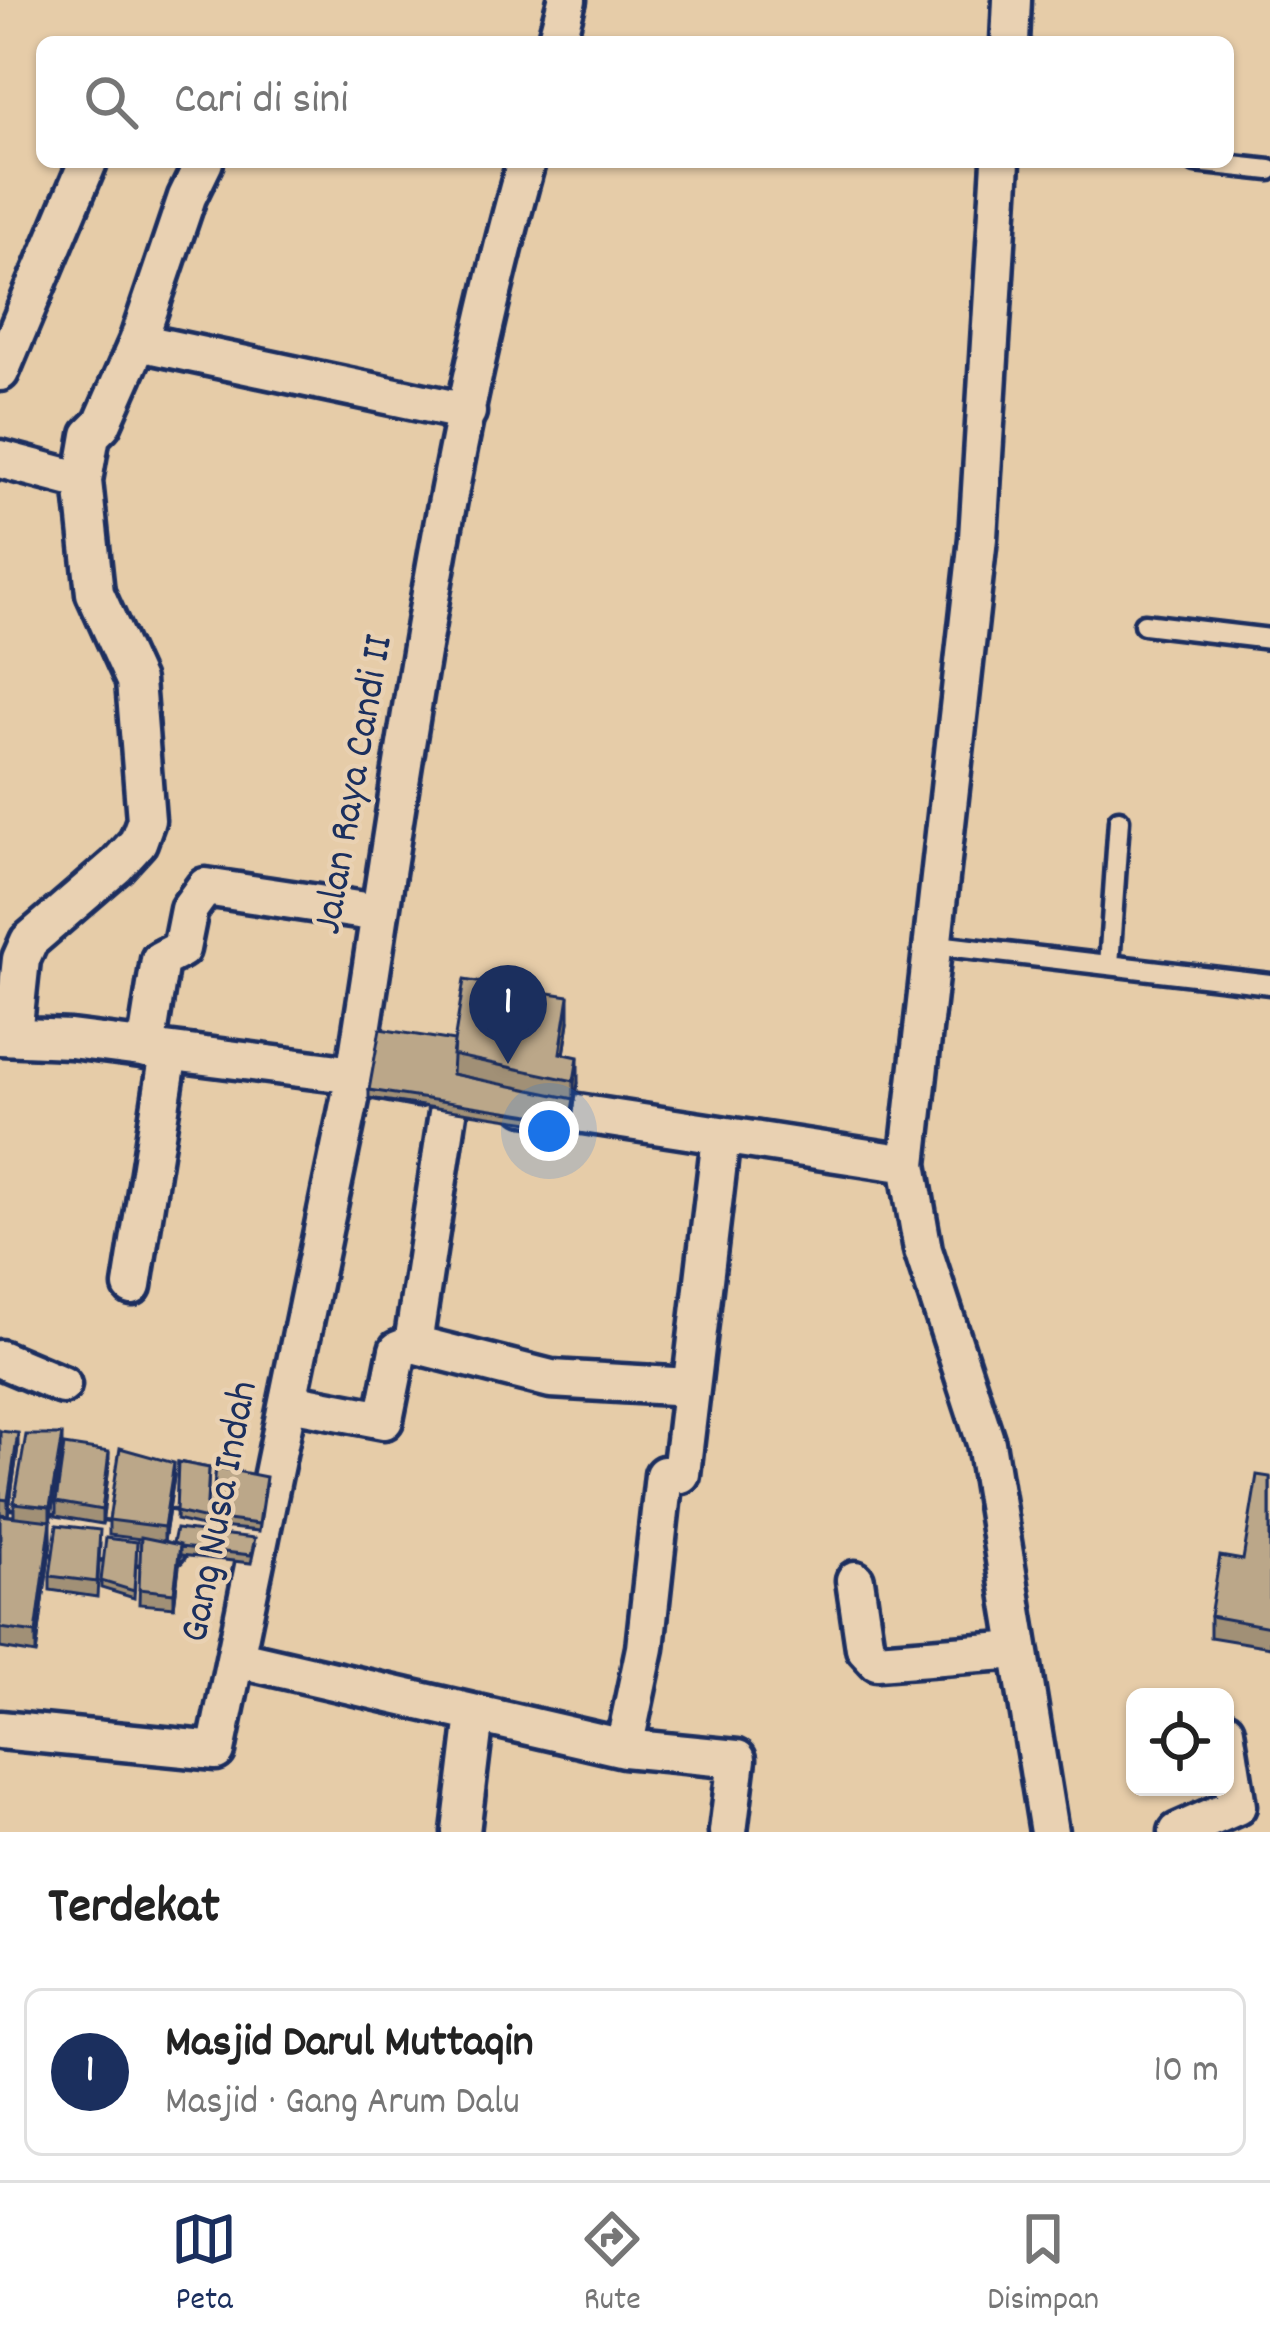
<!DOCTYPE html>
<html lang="id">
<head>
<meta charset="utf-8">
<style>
	body { margin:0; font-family:Dekko,sans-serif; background:#f6f6f6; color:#222 }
	.controls { position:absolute; right:36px; bottom:36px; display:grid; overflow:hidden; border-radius:18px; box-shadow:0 3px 9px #0004 }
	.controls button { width:108px; height:108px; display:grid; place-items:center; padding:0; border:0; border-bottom:3px solid #e0e0e0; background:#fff; color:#222; font:60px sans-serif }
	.you { position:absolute; left:549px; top:1131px; width:42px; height:42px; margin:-30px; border:9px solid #fff; border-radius:50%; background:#1a73e8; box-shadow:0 0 0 18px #1a73e833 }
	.badge { display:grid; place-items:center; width:78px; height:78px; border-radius:50%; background:#1b2f5e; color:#fff; font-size:39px; font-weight:700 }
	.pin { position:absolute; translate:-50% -99px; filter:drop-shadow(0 3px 6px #0008) }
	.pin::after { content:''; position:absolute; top:63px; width:42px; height:36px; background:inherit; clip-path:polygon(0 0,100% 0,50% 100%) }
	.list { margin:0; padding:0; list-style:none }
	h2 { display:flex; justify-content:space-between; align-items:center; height:156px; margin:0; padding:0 48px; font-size:51px }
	h2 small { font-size:39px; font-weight:400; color:#767676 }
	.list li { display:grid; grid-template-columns:78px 1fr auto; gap:36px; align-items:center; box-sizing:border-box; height:168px; margin:0 24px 24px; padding:0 24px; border:3px solid #e0e0e0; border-radius:18px }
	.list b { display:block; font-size:45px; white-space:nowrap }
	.list p { margin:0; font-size:39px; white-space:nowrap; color:#767676 }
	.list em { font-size:39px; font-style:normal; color:#767676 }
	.icon { flex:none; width:66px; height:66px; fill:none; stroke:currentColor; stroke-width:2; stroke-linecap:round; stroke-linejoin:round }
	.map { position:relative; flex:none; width:1270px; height:1832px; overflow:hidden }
	.search { position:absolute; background:#fff; box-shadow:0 3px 9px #0004; left:36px; right:36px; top:36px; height:132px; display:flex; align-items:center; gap:30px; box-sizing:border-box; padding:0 42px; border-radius:18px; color:#767676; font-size:45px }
	.sheet { height:348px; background:#fff }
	nav { display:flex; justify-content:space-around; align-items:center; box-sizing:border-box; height:168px; border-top:3px solid #e0e0e0; background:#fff; font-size:33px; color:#767676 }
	nav a { display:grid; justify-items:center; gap:6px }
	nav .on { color:#1b2f5e }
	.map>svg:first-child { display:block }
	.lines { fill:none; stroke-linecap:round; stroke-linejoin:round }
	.lane-casing { stroke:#1b2f5e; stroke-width:27 }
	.street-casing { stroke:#1b2f5e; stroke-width:45 }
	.lane { stroke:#e9d1b2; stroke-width:18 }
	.street { stroke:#e9d1b2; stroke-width:36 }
	.wall { fill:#a19076; stroke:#1b2f5e; stroke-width:3 }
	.shaded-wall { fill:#837560; stroke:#1b2f5e; stroke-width:3 }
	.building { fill:#bba789; stroke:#1b2f5e; stroke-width:3 }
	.labels { text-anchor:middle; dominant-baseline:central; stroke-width:9; stroke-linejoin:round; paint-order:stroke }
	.street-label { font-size:42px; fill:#1b2f5e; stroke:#e9d1b2 }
</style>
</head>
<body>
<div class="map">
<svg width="1270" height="1832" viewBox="0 0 1270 1832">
	<rect width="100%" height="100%" fill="#e6cca8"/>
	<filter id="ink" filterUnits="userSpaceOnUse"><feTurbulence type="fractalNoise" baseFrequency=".00833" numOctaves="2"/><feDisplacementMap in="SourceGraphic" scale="24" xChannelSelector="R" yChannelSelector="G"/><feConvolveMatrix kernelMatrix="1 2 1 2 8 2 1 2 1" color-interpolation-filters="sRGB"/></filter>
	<g filter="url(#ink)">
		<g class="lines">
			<g class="lane-casing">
				<path id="lane" d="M 1196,162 L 1270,170
					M 1144,624 L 1270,639
					M 929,944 L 1270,984
					M 1109,965 L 1119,820"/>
			</g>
			<g class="street-casing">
				<path id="street" d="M 556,42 L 567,0
					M 1010,42 L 1012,0
					M 138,342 L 187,197 L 204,162
					M 0,372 L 88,162
					M 0,459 L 83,481
					M 13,1034 L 21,959 L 29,941 L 116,866 L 138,842 L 146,820 L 135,681 L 95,593 L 83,481 L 91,435 L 102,424 L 138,342 L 467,412
					M 0,1036 L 70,1039 L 355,1075 C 403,771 442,459 526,162
					M 146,1049 L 160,960 L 181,949 L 189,909 L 205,887 L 378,913
					M 525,1105 L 908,1164 L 978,538 L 1001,162
					M 908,1164 L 923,1250 L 986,1443 L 1049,1832
					M 132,1286 L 169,1052
					M 413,1344 L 551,1379 L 690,1387
					M 0,1359 L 62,1385
					M 290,1402 L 384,1420 L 398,1350 L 413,1344 L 451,1093
					M 0,1528 L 167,1548 L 170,1530 L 226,1537
					M 855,1580 L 865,1648 L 877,1661 L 1019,1650
					M 239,1659 L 624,1748 L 737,1759 L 728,1832
					M 0,1730 L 216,1751 L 355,1075 L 418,1087
					M 624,1748 L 645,1648 L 664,1475 L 681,1474 L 721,1137
					M 461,1832 L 475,1715
					M 1178,1832 L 1237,1806 L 1225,1730"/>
			</g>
			<use href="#lane" class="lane"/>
			<use href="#street" class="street"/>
		</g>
		<path class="wall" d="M 569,1022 L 564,1054 L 578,1083 L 570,1128 L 369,1098 L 369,1090 L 454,1041 Z
			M 0,1431 L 18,1447 L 8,1515 L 0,1514 Z
			M 62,1449 L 50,1521 L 51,1541 L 36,1654 L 0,1648 L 0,1515 L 14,1516 L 14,1503 Z
			M 178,1462 L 209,1468 L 206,1527 L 176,1520 Z
			M 109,1466 L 102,1524 L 56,1516 L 56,1502 Z
			M 216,1467 L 266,1484 L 259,1531 L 211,1526 Z
			M 174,1477 L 164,1541 L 173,1544 L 255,1545 L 251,1563 L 180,1555 L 174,1607 L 139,1604 L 141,1539 L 109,1535 L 109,1520 Z
			M 1270,1477 L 1270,1647 L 1210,1637 L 1210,1616 L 1243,1560 Z
			M 137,1542 L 134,1598 L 101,1588 L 101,1581 Z
			M 100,1545 L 97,1597 L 50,1590 L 50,1576 Z"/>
		<path class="shaded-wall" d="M 569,996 L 569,1022 L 560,1080 L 560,1053 Z
			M 578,1057 L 578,1083 L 570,1128 L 574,1099 L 574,1081 Z
			M 18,1433 L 18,1447 L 8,1515 L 8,1500 Z
			M 62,1435 L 62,1449 L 50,1522 L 50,1507 Z
			M 109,1452 L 109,1466 L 102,1524 L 102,1510 Z
			M 174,1463 L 174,1477 L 164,1541 L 164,1527 Z
			M 51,1521 L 51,1541 L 36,1654 L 36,1633 Z
			M 180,1545 L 180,1559 L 174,1607 L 174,1593 Z"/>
		<path class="building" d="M 464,980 L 569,996 L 560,1053 L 578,1057 L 574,1081 L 452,1055 Z
			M 380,1029 L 454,1041 L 452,1074 L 574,1099 L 570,1121 L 369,1090 Z
			M 0,1431 L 18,1433 L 8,1500 L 0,1499 Z
			M 26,1435 L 62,1435 L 50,1507 L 14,1503 Z
			M 64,1445 L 109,1452 L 102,1510 L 56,1502 Z
			M 120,1448 L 174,1463 L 164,1527 L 109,1520 Z
			M 178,1462 L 209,1468 L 206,1519 L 176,1512 Z
			M 216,1467 L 266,1477 L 259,1524 L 211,1518 Z
			M 1257,1475 L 1270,1477 L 1270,1627 L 1210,1616 L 1220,1556 L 1243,1560 Z
			M 0,1515 L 51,1521 L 36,1633 L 0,1628 Z
			M 57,1525 L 100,1530 L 97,1582 L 50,1576 Z
			M 176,1529 L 255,1538 L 251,1555 L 180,1547 L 180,1545 L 173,1543 Z
			M 141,1537 L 180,1545 L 174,1593 L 139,1589 Z
			M 106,1538 L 137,1542 L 134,1591 L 101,1581 Z"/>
	</g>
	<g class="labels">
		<g class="street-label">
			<text transform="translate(356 785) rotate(-80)">Jalan Raya Candi II</text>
			<text transform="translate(222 1512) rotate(-79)">Gang Nusa Indah</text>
		</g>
	</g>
</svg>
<div class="controls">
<button><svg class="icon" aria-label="locate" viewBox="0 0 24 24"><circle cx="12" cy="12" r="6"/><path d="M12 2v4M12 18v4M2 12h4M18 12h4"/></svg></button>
</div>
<div class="you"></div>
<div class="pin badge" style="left:508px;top:1064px">1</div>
<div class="search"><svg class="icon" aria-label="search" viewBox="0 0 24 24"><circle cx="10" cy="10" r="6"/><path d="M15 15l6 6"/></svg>Cari di sini</div>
</div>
<section class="sheet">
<h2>Terdekat<small></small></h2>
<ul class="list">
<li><span class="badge">1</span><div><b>Masjid Darul Muttaqin</b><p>Masjid · Gang Arum Dalu</p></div><em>10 m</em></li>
</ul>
</section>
<nav>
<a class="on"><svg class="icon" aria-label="map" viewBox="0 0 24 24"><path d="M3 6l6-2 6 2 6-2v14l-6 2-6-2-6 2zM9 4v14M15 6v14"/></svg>Peta</a>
<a><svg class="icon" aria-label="directions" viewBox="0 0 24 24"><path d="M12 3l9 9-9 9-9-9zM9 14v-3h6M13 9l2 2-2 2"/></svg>Rute</a>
<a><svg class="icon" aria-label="saved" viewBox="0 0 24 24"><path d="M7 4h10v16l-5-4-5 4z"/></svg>Disimpan</a>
</nav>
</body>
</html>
